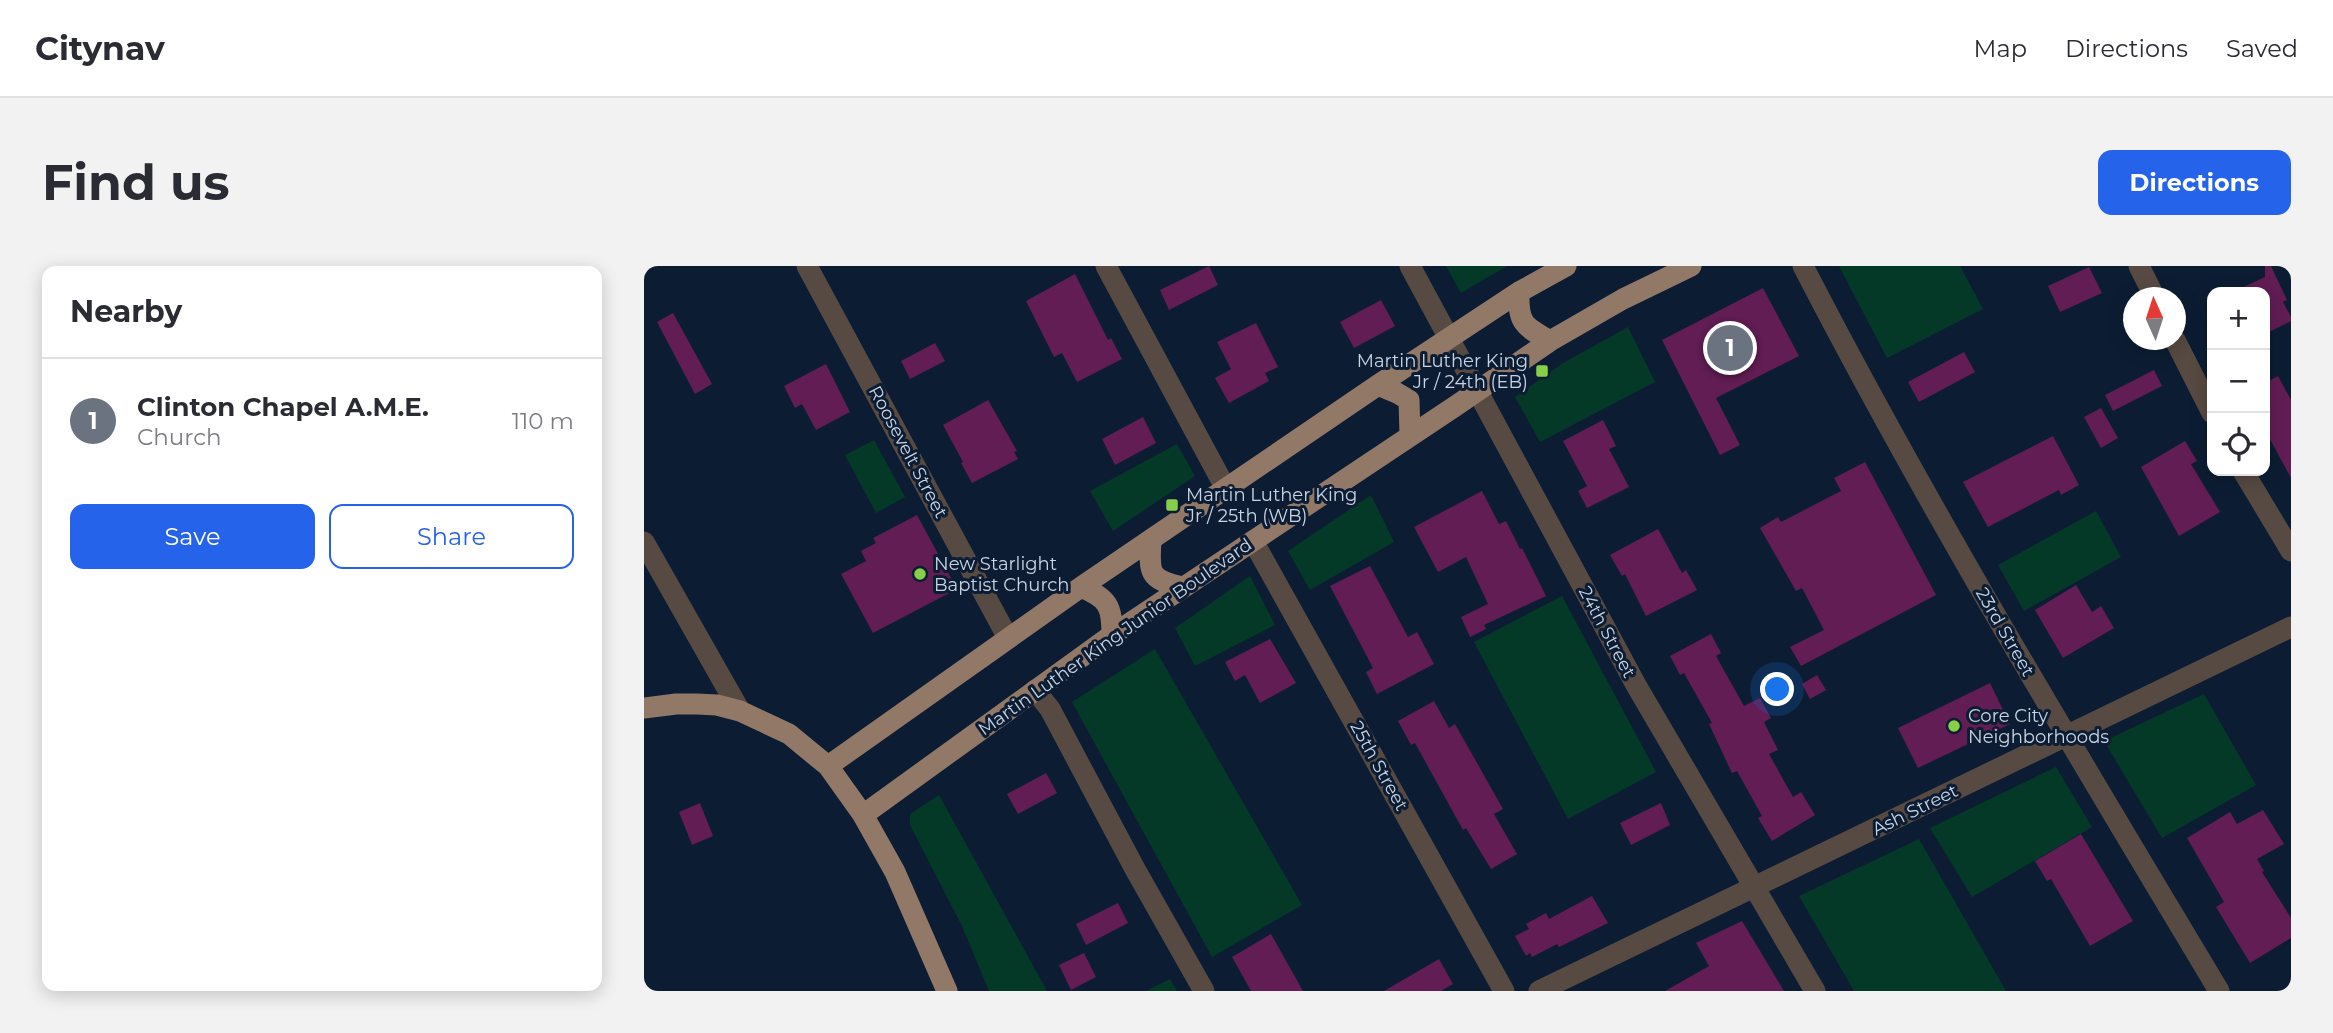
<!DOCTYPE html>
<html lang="en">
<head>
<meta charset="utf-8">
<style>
	body { margin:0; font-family:Montserrat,sans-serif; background:#f2f2f3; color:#2b2b33 }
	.controls { position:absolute; right:21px; top:21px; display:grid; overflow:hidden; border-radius:14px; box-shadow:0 4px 18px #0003 }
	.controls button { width:63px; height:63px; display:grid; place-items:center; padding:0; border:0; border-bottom:2px solid #e1e1e2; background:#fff; color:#2b2b33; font:35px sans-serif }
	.compass { position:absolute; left:1479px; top:21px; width:63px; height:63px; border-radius:50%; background:#fff; box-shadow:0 4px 18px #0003; rotate:357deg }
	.you { position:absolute; left:1134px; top:424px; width:24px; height:24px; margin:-18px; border:5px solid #fff; border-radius:50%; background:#1a73e8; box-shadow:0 0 0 10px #1a73e833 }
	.badge { display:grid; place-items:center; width:46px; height:46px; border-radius:50%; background:#2563eb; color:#fff; font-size:23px; font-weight:700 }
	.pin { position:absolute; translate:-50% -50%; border:4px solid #fff; box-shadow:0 2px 7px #0006 }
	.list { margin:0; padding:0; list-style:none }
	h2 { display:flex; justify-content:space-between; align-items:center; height:91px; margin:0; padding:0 28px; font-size:30px }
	h2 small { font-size:23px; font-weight:400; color:#7c7c81 }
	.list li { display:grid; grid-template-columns:46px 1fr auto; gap:21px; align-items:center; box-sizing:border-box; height:126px; padding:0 28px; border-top:2px solid #e1e1e2 }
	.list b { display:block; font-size:26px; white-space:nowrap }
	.list p { margin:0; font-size:23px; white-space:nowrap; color:#7c7c81 }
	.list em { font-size:23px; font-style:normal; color:#7c7c81 }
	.actions { display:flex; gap:14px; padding:21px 28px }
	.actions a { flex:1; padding:16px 0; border:2px solid #2563eb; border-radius:14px; text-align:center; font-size:24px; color:#2563eb }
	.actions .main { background:#2563eb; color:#fff }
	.icon { flex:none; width:38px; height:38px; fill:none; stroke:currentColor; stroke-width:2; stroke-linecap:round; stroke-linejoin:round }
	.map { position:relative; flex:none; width:1647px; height:725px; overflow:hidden; border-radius:14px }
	header { display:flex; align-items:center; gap:42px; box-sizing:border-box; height:98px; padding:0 35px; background:#fff; border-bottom:2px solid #e1e1e2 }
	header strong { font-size:33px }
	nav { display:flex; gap:38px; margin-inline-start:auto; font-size:24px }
	.intro { display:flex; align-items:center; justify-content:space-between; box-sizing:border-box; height:168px; padding:0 42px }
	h1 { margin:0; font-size:49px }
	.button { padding:18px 32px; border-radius:14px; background:#2563eb; color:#fff; font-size:24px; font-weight:700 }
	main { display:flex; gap:42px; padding:0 42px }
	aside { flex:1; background:#fff; border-radius:14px; box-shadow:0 4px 18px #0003 }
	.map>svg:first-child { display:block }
	.green { fill:#043927 }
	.building { fill:#611d54 }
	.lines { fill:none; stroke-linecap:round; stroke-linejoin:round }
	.minor { stroke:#574a42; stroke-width:21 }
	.major { stroke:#927867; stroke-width:21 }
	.poi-dot { fill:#88cf49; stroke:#0c1d33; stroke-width:2.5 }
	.labels { text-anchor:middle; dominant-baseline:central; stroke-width:6; stroke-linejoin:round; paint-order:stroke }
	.poi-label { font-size:18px; fill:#c8d4e3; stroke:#0c1d33; text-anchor:start }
	.street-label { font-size:18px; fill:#c8d4e3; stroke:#0c1d33 }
</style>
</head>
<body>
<header>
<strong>Citynav</strong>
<nav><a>Map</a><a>Directions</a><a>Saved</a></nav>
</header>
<div class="intro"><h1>Find us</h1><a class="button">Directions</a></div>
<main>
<aside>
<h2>Nearby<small></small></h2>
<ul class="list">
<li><span class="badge" style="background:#6b7280">1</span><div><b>Clinton Chapel A.M.E.</b><p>Church</p></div><em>110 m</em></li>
</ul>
<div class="actions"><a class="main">Save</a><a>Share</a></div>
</aside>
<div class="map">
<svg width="1647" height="725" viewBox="0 0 1647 725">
	<rect width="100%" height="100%" fill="#0c1d33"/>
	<path class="green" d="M 802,0 L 863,0 L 817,27 Z
		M 1195,0 L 1316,0 L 1339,43 L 1243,92 Z
		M 984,61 L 1011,116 L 896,176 L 871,131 L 919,97 Z
		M 230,174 L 261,231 L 232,247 L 201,189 Z
		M 533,178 L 551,210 L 469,265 L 446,225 Z
		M 727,229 L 750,276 L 666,324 L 644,285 Z
		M 1452,245 L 1477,291 L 1380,345 L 1354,299 Z
		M 606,310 L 631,359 L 551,400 L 531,362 Z
		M 918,330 L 1012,506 L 924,553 L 830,376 Z
		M 511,383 L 658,639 L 568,691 L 428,436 Z
		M 1560,428 L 1612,519 L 1518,572 L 1460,475 Z
		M 1412,501 L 1448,561 L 1328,631 L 1286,562 Z
		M 295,529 L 403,725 L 345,725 L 318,660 L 266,559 L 266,548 Z
		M 1275,573 L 1362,725 L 1210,725 L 1155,630 Z
		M 526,713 L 533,725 L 502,725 Z"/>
	<path class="building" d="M 565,0 L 574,19 L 525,44 L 516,24 Z
		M 1621,0 L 1627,0 L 1643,34 L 1639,36 L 1647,51 L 1647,55 L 1621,68 L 1621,26 L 1589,26 L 1621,11 Z
		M 1445,1 L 1458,27 L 1416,46 L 1404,20 Z
		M 431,8 L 464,74 L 467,72 L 478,93 L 433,116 L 418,87 L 410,91 L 382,35 Z
		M 1119,22 L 1155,90 L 1072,132 L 1096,179 L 1076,189 L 1018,74 Z
		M 737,34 L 751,60 L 710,82 L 696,56 Z
		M 29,47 L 68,118 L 51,128 L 13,56 Z
		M 612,57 L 634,101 L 621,107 L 625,115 L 585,137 L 571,112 L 587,103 L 573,76 Z
		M 291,77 L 301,95 L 266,113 L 257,95 Z
		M 1320,86 L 1331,106 L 1275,136 L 1264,116 Z
		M 182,98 L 206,146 L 172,164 L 158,138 L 151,142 L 140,120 Z
		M 1510,104 L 1518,120 L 1469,145 L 1461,129 Z
		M 1634,110 L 1647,134 L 1647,212 L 1621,164 L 1621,117 Z
		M 344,134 L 373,185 L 370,186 L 374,193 L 328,217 L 317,197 L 319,196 L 299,159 Z
		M 1457,142 L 1474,172 L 1457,182 L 1440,151 Z
		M 499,151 L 512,177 L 471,199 L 458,173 Z
		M 959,154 L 972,180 L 965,183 L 985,221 L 943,242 L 934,225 L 943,220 L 919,175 Z
		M 1409,170 L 1435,219 L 1417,229 L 1415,224 L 1344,261 L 1319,216 Z
		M 1541,175 L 1553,195 L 1547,198 L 1576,246 L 1535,270 L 1497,201 Z
		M 1221,196 L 1292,329 L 1157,400 L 1146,381 L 1180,364 L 1158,322 L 1152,325 L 1116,262 L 1134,251 L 1137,256 L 1197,225 L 1190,212 Z
		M 838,225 L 855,258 L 862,255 L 876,283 L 878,282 L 902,330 L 840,359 L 842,363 L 826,371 L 817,351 L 844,338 L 822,291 L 794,306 L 770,261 Z
		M 273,249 L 313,323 L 229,367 L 197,308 L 222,295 L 217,285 L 232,277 L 229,272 Z
		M 1014,263 L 1038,307 L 1042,304 L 1053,324 L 1002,350 L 981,308 L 978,310 L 966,289 Z
		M 726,300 L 764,371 L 773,366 L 790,398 L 733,428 L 722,406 L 729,402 L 686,320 Z
		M 1432,319 L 1448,346 L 1457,340 L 1470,362 L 1419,392 L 1391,344 Z
		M 1067,368 L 1077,387 L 1072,390 L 1100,440 L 1116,432 L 1127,452 L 1120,456 L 1134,484 L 1125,488 L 1149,531 L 1157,526 L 1171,549 L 1128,575 L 1114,552 L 1118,550 L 1093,505 L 1088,507 L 1065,458 L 1068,457 L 1040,407 L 1036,409 L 1026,390 Z
		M 626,373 L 652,417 L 616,437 L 601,409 L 591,415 L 581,396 Z
		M 1173,409 L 1182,424 L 1166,433 L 1158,418 Z
		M 1346,417 L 1366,458 L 1274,502 L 1254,462 Z
		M 790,435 L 805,462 L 811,458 L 859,543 L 850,548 L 873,588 L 847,603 L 822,562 L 819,564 L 771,477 L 767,479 L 754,455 Z
		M 402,507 L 413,527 L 374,548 L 363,528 Z
		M 56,537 L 69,570 L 48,579 L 35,546 Z
		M 1017,537 L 1026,559 L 987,579 L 976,557 Z
		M 1619,544 L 1640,578 L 1613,593 L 1620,605 L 1618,606 L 1647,652 L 1647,672 L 1606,697 L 1572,641 L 1580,636 L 1543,572 L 1586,546 L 1593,558 Z
		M 1437,568 L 1489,655 L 1446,680 L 1407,613 L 1403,615 L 1391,595 Z
		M 948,630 L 964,657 L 915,681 L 913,678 L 888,691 L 886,687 L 882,690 L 871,670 L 885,663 L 882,658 L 902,647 L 905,653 Z
		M 474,637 L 484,657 L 442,679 L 432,658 Z
		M 1098,655 L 1140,725 L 1021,725 L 1065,700 L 1052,677 Z
		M 627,668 L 659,725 L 607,725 L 588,691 Z
		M 440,687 L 452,711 L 427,724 L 415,699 Z
		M 795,693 L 809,718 L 797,725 L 740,725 Z"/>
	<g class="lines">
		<path class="minor" d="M 163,0 L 364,372
			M 462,0 L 582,223
			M 766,0 L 992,419 L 1171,725
			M 1159,0 C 1287,248 1432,486 1575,725
			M 1495,0 L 1511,32
			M 1531,74 L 1568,147
			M 1599,205 L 1647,285
			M 609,275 L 860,725
			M 0,276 L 96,445
			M 391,424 L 406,443 L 491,603 L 560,725
			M 895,725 L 1647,361"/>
		<path class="major" d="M 875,26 C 874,58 880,60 906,75
			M 734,119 L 753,127 L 765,134 L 766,169
			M 507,274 C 505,307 504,313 538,321
			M 437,321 C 464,333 468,339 468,369
			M 0,442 L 32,438 L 53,438 L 73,439 L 96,445 L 145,468 L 184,500 L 219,549 L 251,606 L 303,725
			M 184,500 L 437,321 L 734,119 L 875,26 L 922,0
			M 219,549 L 468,369 L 813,139 L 906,75 L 979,33 L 1047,0"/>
	</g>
	<g class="poi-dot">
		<rect x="891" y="98" width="14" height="14" rx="3.5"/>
		<rect x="521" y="232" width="14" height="14" rx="3.5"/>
		<circle cx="276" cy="308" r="7"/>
		<circle cx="1310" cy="460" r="7"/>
	</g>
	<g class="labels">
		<g class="poi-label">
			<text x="884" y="95" text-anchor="end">Martin Luther King<tspan x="884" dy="21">Jr / 24th (EB)</tspan></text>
			<text x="542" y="229">Martin Luther King<tspan x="542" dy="21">Jr / 25th (WB)</tspan></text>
			<text x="290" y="298">New Starlight<tspan x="290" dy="21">Baptist Church</tspan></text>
			<text x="1324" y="450">Core City<tspan x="1324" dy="21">Neighborhoods</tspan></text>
		</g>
		<g class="street-label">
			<text transform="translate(264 186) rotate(62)">Roosevelt Street</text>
			<text transform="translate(963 366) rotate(62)">24th Street</text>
			<text transform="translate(1361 366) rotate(60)">23rd Street</text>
			<text transform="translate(471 371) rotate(-35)">Martin Luther King Junior Boulevard</text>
			<text transform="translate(735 500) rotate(61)">25th Street</text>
			<text transform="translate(1271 544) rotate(-26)">Ash Street</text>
		</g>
	</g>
</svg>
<div class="controls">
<button>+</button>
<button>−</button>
<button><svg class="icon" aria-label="locate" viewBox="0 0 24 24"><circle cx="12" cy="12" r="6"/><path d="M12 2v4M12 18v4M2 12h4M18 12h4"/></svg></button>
</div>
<svg class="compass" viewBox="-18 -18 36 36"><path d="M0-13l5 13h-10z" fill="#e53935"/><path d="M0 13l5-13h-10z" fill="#7c7c81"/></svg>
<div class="you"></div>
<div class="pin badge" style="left:1086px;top:82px;background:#6b7280">1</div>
</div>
</main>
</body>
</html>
